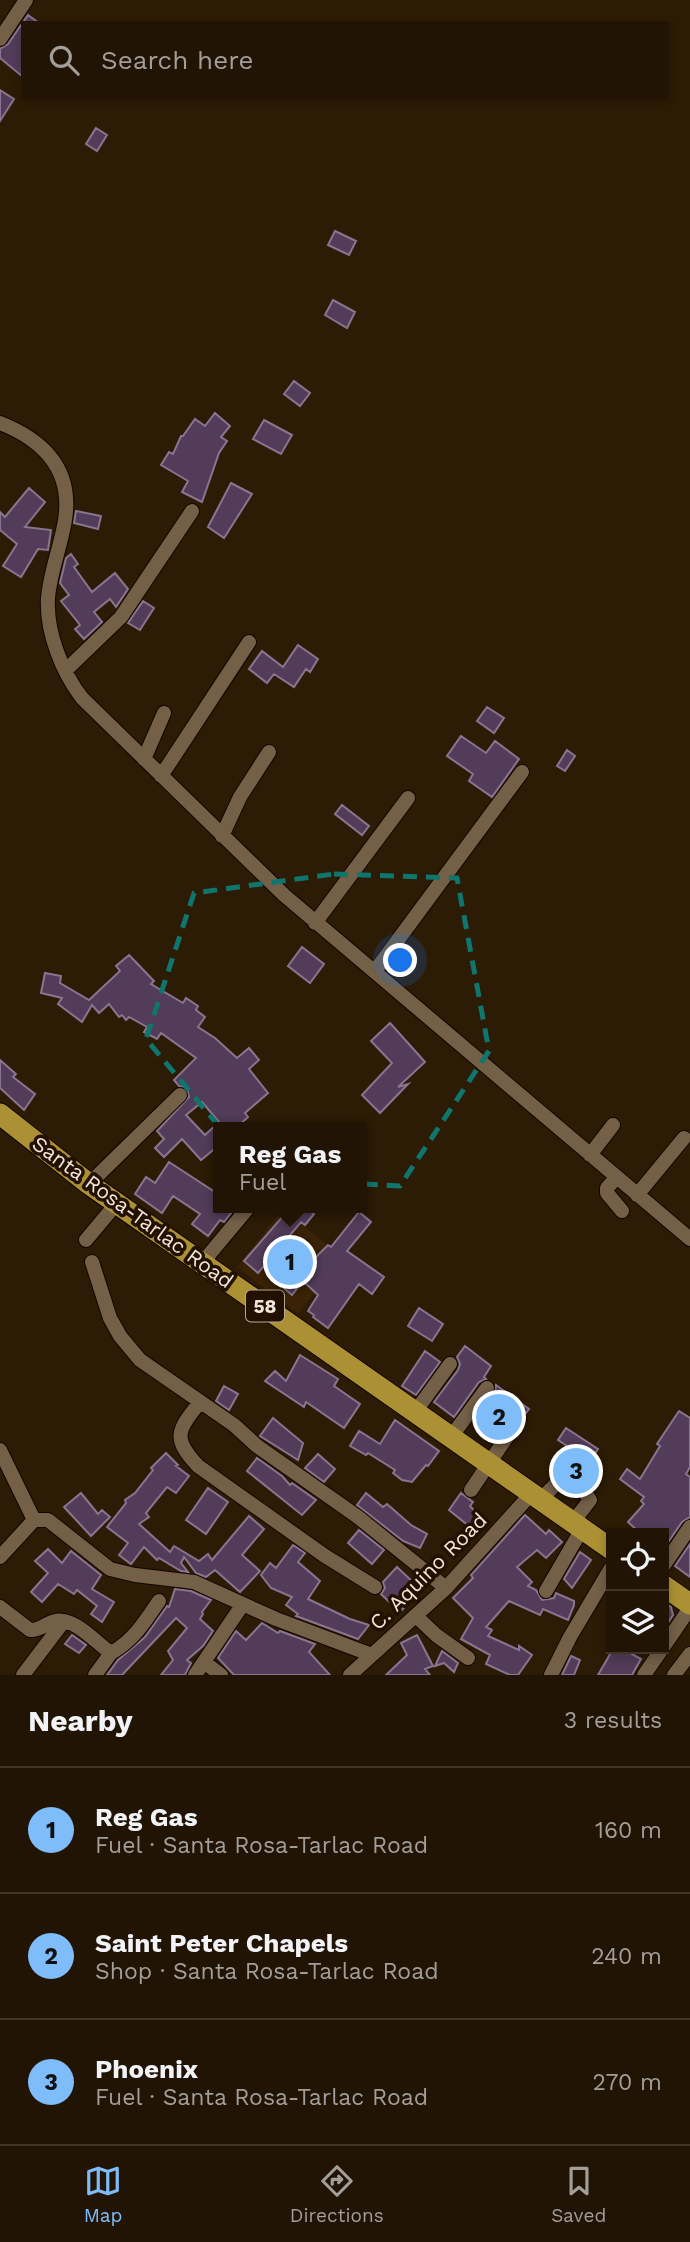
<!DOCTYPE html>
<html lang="en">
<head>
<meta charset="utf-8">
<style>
	body { margin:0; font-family:"Work Sans",sans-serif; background:#2d2113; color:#f1f3f6 }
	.controls { position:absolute; right:21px; bottom:21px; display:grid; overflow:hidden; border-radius:0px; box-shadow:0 4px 10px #0003 }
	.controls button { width:63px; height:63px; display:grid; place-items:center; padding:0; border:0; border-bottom:2px solid #3e3326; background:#211404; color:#f1f3f6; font:35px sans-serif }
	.you { position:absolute; left:401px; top:961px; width:24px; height:24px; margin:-18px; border:5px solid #fff; border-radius:50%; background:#1a73e8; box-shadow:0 0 0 10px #1a73e833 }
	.badge { display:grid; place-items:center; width:46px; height:46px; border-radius:50%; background:#7ebdf9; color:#111; font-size:23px; font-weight:700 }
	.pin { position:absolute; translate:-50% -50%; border:4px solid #fff; box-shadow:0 2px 7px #0006 }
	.popup { position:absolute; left:213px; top:1122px; width:154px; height:91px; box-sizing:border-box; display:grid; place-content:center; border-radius:0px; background:#211404; filter:drop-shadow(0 2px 5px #0005); font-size:23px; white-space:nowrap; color:#a29e9a }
	.popup b { font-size:26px; color:#f1f3f6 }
	.popup::after { content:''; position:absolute; left:50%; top:100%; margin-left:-14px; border:14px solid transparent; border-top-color:#211404 }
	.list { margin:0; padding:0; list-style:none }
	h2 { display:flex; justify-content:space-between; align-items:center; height:91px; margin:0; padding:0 28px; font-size:30px }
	h2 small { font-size:23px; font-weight:400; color:#a29e9a }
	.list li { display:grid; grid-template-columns:46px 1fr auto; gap:21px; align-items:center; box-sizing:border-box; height:126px; padding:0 28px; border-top:2px solid #3e3326 }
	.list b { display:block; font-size:26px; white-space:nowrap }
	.list p { margin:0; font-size:23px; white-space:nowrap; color:#a29e9a }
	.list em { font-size:23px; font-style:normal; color:#a29e9a }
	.icon { flex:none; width:38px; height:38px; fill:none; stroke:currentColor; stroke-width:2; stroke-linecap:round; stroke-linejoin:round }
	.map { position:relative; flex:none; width:690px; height:1675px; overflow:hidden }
	.search { position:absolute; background:#211404; box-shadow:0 4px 10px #0003; left:21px; right:21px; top:21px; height:77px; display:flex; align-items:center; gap:18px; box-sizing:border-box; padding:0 24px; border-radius:0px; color:#a29e9a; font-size:26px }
	.sheet { height:469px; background:#211404 }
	nav { display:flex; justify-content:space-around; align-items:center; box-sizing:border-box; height:98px; border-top:2px solid #3e3326; background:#211404; font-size:19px; color:#a29e9a }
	nav a { display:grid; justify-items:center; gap:4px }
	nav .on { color:#7ebdf9 }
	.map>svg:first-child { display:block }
	.built { fill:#392205 }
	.building { fill:#523c59; stroke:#89758f; stroke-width:2; fill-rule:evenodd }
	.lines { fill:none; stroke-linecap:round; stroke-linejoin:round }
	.minor-casing { stroke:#140500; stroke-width:16 }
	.highway-casing { stroke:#140500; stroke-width:23 }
	.minor { stroke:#745f47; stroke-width:14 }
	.highway { stroke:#ab9133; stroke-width:21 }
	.marked { fill:none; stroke:#0f766e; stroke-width:5; stroke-dasharray:14 9; stroke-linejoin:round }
	.labels { text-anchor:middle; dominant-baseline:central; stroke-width:7; stroke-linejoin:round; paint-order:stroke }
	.shield { fill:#210; stroke:#b4a698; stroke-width:2 }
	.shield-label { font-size:19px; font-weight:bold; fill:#f3e6d9 }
	.street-label { font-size:21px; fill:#f3e6d9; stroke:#210 }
</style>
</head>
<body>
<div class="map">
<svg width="690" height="1675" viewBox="0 0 690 1675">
	<rect width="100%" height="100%" fill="#2c1b05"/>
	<path class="built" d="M 283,1208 L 343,1258 L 298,1314 L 237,1267 Z"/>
	<path class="building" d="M 28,15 L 39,23 L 23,23 L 23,77 L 0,58 L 0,49 L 8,44 Z
		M 0,90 L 14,99 L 0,121 Z
		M 96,128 L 107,135 L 97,151 L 86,144 Z
		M 335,231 L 356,241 L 349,255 L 328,245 Z
		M 333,300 L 355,312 L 347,328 L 325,315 Z
		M 294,381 L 310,393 L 300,406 L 284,394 Z
		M 215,413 L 230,426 L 221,437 L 227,441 L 219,453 L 202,502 L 182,492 L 188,481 L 161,465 L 169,452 L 173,454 L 181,436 L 183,436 L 195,419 L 205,426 Z
		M 264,420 L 292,435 L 281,454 L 253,439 Z
		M 231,483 L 252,494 L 224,538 L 208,527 Z
		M 29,488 L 45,502 L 25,527 L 51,530 L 48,550 L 38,549 L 21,577 L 3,566 L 17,544 L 0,530 L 0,512 L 5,517 Z
		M 76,511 L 101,516 L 98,529 L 74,523 Z
		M 71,554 L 78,564 L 74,567 L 92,592 L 115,573 L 128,589 L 116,607 L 110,599 L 94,612 L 102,622 L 84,639 L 75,629 L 80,625 L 61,601 L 69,595 L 60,583 L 66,558 Z
		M 143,601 L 154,608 L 140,630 L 128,623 Z
		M 298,645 L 318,659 L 310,672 L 306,669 L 294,687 L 274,674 L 267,683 L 249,669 L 262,651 L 283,667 Z
		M 487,707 L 504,718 L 494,733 L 477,721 Z
		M 461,736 L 486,753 L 495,741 L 519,759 L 492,797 L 469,781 L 473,774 L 447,756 Z
		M 567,750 L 575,756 L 565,771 L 557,766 Z
		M 342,805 L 369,826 L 362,835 L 335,814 Z
		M 302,947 L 324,964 L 310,983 L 288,966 Z
		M 129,955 L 154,981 L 151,984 L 183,1003 L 186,998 L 198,1006 L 196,1010 L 205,1017 L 198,1027 L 215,1038 L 237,1058 L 249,1048 L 259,1060 L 249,1069 L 268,1093 L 245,1113 L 248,1117 L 237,1127 L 218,1127 L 218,1146 L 201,1160 L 182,1139 L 164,1157 L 155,1148 L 164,1139 L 157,1131 L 189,1097 L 187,1089 L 179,1086 L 174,1080 L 196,1058 L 161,1033 L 157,1039 L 144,1032 L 147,1027 L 129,1017 L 126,1020 L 122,1015 L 119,1017 L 109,1004 L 99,1013 L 92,1005 L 82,1022 L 58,1004 L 62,998 L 41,993 L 45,973 L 61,976 L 60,983 L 89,1000 L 120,971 L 116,966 ZM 202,1102 L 219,1122 L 205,1135 L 186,1115 Z
		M 390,1023 L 425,1062 L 398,1087 L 408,1084 L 380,1113 L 362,1095 L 392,1063 L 371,1041 Z
		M 0,1060 L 16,1074 L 13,1077 L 35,1094 L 24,1110 L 0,1088 Z
		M 169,1162 L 218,1194 L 218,1208 L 235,1208 L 224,1222 L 220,1220 L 208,1236 L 192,1224 L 200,1214 L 173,1196 L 162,1213 L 135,1194 L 146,1177 L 155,1183 Z
		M 290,1208 L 307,1208 L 314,1214 L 305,1225 L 301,1222 L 258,1273 L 244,1261 Z
		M 359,1212 L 371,1222 L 347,1251 L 384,1277 L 372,1294 L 359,1284 L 328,1328 L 313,1317 L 314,1315 L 308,1311 L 318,1295 L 303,1281 L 292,1295 L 278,1283 L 290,1269 L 281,1262 L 287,1255 L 304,1269 L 328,1245 L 331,1247 Z
		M 419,1308 L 443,1324 L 432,1341 L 408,1326 Z
		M 465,1346 L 491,1366 L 484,1377 L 486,1379 L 479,1382 L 454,1417 L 434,1402 L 458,1370 L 460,1364 L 457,1357 Z
		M 425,1351 L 440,1362 L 416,1395 L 402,1386 Z
		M 300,1355 L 338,1379 L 334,1386 L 360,1404 L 344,1428 L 306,1402 L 304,1407 L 265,1381 L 275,1371 L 286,1381 Z
		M 496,1385 L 529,1409 L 526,1413 L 520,1410 L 514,1411 L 497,1434 L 476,1419 L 495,1394 Z
		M 224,1386 L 238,1394 L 229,1410 L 216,1401 Z
		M 679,1411 L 690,1418 L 690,1467 L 686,1474 L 690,1477 L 690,1517 L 682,1522 L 664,1548 L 664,1533 L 640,1533 L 628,1522 L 644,1504 L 641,1501 L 644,1497 L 620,1479 L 627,1469 L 640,1479 L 660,1446 L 657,1444 Z
		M 273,1418 L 303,1443 L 298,1460 L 260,1436 Z
		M 395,1420 L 439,1451 L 428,1466 L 426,1465 L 412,1482 L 402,1480 L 393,1473 L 395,1470 L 368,1453 L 366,1455 L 350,1446 L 359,1431 L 380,1444 Z
		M 566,1428 L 598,1449 L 590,1461 L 558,1440 Z
		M 166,1453 L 178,1465 L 176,1466 L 189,1476 L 176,1493 L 167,1487 L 146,1513 L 149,1517 L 139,1524 L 170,1552 L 174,1546 L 199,1561 L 208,1554 L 212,1560 L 249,1516 L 264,1529 L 242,1555 L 260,1571 L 240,1592 L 215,1570 L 206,1577 L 196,1573 L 184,1557 L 181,1563 L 188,1572 L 181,1571 L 159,1558 L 157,1560 L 144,1547 L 131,1564 L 119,1555 L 128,1543 L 107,1527 L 126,1503 L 125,1500 L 135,1493 L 153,1470 L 151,1468 Z
		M 318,1454 L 335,1469 L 324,1482 L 305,1468 Z
		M 257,1458 L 282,1476 L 290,1485 L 292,1483 L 316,1500 L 302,1515 L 247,1471 Z
		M 579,1463 L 594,1473 L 588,1481 L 582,1480 L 576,1482 L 577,1476 L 574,1470 Z
		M 208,1488 L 228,1502 L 206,1534 L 186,1520 Z
		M 81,1493 L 98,1514 L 102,1510 L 110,1517 L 91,1536 L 64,1507 Z
		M 366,1493 L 383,1507 L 387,1504 L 411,1525 L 427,1534 L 420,1548 L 403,1541 L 357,1505 Z
		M 461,1493 L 473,1502 L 470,1506 L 480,1517 L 470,1527 L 449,1510 Z
		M 525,1515 L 546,1534 L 549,1530 L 562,1542 L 546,1558 L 537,1550 L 517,1567 L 532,1582 L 528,1586 L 536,1590 L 542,1600 L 554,1598 L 556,1593 L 574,1601 L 574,1605 L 568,1620 L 543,1609 L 540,1615 L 509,1601 L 486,1627 L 492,1630 L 488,1636 L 519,1650 L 519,1646 L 532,1655 L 518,1675 L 510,1675 L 486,1664 L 490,1655 L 461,1639 L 473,1618 L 453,1598 L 473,1578 L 471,1575 Z
		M 359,1530 L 384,1550 L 372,1564 L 348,1543 Z
		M 690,1544 L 690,1577 L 675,1566 Z
		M 293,1545 L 305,1553 L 298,1562 L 320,1581 L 308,1599 L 350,1619 L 369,1625 L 358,1639 L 296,1616 L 298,1614 L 286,1605 L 292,1597 L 271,1588 L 261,1575 L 270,1563 L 276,1568 Z
		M 48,1549 L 62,1563 L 71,1551 L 101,1575 L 92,1589 L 114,1602 L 102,1622 L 91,1614 L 97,1606 L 77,1590 L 74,1594 L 58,1584 L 42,1602 L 31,1592 L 48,1573 L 35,1561 Z
		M 580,1552 L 591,1560 L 572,1588 L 564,1579 Z
		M 397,1567 L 416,1585 L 407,1595 L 412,1599 L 400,1612 L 381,1594 L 385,1588 L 383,1582 Z
		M 175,1589 L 191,1591 L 211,1600 L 202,1612 L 203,1614 L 200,1619 L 213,1631 L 203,1646 L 187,1660 L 191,1663 L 185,1675 L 161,1675 L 173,1660 L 168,1651 L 187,1628 L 176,1618 L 122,1675 L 107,1675 L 118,1660 L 145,1637 L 167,1606 L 169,1607 Z
		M 664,1602 L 671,1607 L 673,1615 L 664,1629 Z
		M 262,1623 L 278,1633 L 280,1631 L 315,1644 L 309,1652 L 330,1675 L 234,1675 L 218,1658 L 236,1631 L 246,1640 Z
		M 72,1635 L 86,1645 L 79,1653 L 65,1644 Z
		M 417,1635 L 433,1666 L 425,1669 L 430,1675 L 386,1675 L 407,1655 L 401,1643 Z
		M 613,1649 L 630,1649 L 628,1652 L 641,1659 L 632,1675 L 598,1675 Z
		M 442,1651 L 458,1663 L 454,1672 L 444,1663 L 435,1666 Z
		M 571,1656 L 580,1660 L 574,1675 L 562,1675 Z"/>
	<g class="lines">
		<g class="minor-casing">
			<path id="minor" d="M 0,39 L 26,0
				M 0,423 C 43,440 73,469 65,520 C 61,546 50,572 48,598 C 46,632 62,672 82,698 L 284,895 L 690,1239
				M 66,670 L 121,617 L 192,511
				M 144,759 L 164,713
				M 161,776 L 249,642
				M 222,836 L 240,797 L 269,752
				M 315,923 L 408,798
				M 375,971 L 522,772
				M 590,1155 L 613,1125
				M 617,1177 L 607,1188 L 607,1193 L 622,1211
				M 89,1184 L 180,1095
				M 637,1195 L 684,1138
				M 86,1240 L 117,1203
				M 92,1262 L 110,1318 L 120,1336 L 140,1360 L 234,1425 L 257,1446 L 358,1517 L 446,1588
				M 202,1263 L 248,1208
				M 200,1402 C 177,1431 172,1438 198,1466 L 325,1556 L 375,1587
				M 415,1412 L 450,1364
				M 451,1437 L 487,1388
				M 0,1450 L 34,1520 L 48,1520 L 110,1569 L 135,1575 L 194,1582 L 276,1619 L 372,1655
				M 471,1490 L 519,1419
				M 541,1499 L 560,1480 L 568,1478
				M 573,1522 L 590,1500 L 583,1489
				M 0,1557 L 34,1520
				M 664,1565 L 690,1527
				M 546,1591 L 582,1529
				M 0,1607 L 30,1630 C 41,1631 45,1623 55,1621 C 75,1617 96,1643 111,1653 L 95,1675
				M 416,1616 L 436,1635 L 468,1658
				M 664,1646 L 690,1608
				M 111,1653 C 133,1641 145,1622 159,1601
				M 204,1662 L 221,1675
				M 23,1675 L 64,1621
				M 195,1675 L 243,1604
				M 350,1675 L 446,1588 L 532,1493
				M 551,1675 L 570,1637 L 611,1568
				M 644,1675 L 662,1649
				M 674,1675 L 690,1654"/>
		</g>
		<g class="highway-casing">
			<path id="highway" d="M 0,1114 L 89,1184 L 611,1549
				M 664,1586 L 690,1604"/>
		</g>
		<use href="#minor" class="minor"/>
		<use href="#highway" class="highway"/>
	</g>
	<path class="marked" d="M 334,874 L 457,878 L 489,1051 L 400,1186 L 262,1178 L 146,1039 L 194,893 Z"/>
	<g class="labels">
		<rect class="shield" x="246" y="1290.5" width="38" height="31" rx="5"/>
		<g class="shield-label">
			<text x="265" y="1306">58</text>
		</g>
		<g class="street-label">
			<text transform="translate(133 1212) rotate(36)">Santa Rosa-Tarlac Road</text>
			<text transform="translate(428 1571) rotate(-45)">C. Aquino Road</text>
		</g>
	</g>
</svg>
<div class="controls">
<button><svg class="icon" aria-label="locate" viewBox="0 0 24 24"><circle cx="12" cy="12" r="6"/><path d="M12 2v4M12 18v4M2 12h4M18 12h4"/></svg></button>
<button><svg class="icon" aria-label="layers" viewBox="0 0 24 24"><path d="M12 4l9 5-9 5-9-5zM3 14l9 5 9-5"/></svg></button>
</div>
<div class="you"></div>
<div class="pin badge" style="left:290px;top:1262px">1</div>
<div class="popup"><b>Reg Gas</b>Fuel</div>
<div class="pin badge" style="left:499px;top:1417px">2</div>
<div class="pin badge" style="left:576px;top:1471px">3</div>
<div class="search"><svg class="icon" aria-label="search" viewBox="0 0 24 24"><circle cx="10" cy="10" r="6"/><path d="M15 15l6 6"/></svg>Search here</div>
</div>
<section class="sheet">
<h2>Nearby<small>3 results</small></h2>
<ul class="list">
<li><span class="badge">1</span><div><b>Reg Gas</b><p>Fuel · Santa Rosa-Tarlac Road</p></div><em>160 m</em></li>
<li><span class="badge">2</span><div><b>Saint Peter Chapels</b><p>Shop · Santa Rosa-Tarlac Road</p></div><em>240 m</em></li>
<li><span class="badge">3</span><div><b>Phoenix</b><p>Fuel · Santa Rosa-Tarlac Road</p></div><em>270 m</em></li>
</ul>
</section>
<nav>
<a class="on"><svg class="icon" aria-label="map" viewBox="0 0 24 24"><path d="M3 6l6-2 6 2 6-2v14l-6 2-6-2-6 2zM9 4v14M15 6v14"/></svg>Map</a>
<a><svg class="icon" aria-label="directions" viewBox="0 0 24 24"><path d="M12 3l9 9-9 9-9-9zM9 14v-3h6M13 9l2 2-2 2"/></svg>Directions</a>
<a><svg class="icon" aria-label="saved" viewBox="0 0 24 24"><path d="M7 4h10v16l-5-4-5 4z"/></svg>Saved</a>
</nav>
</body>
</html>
